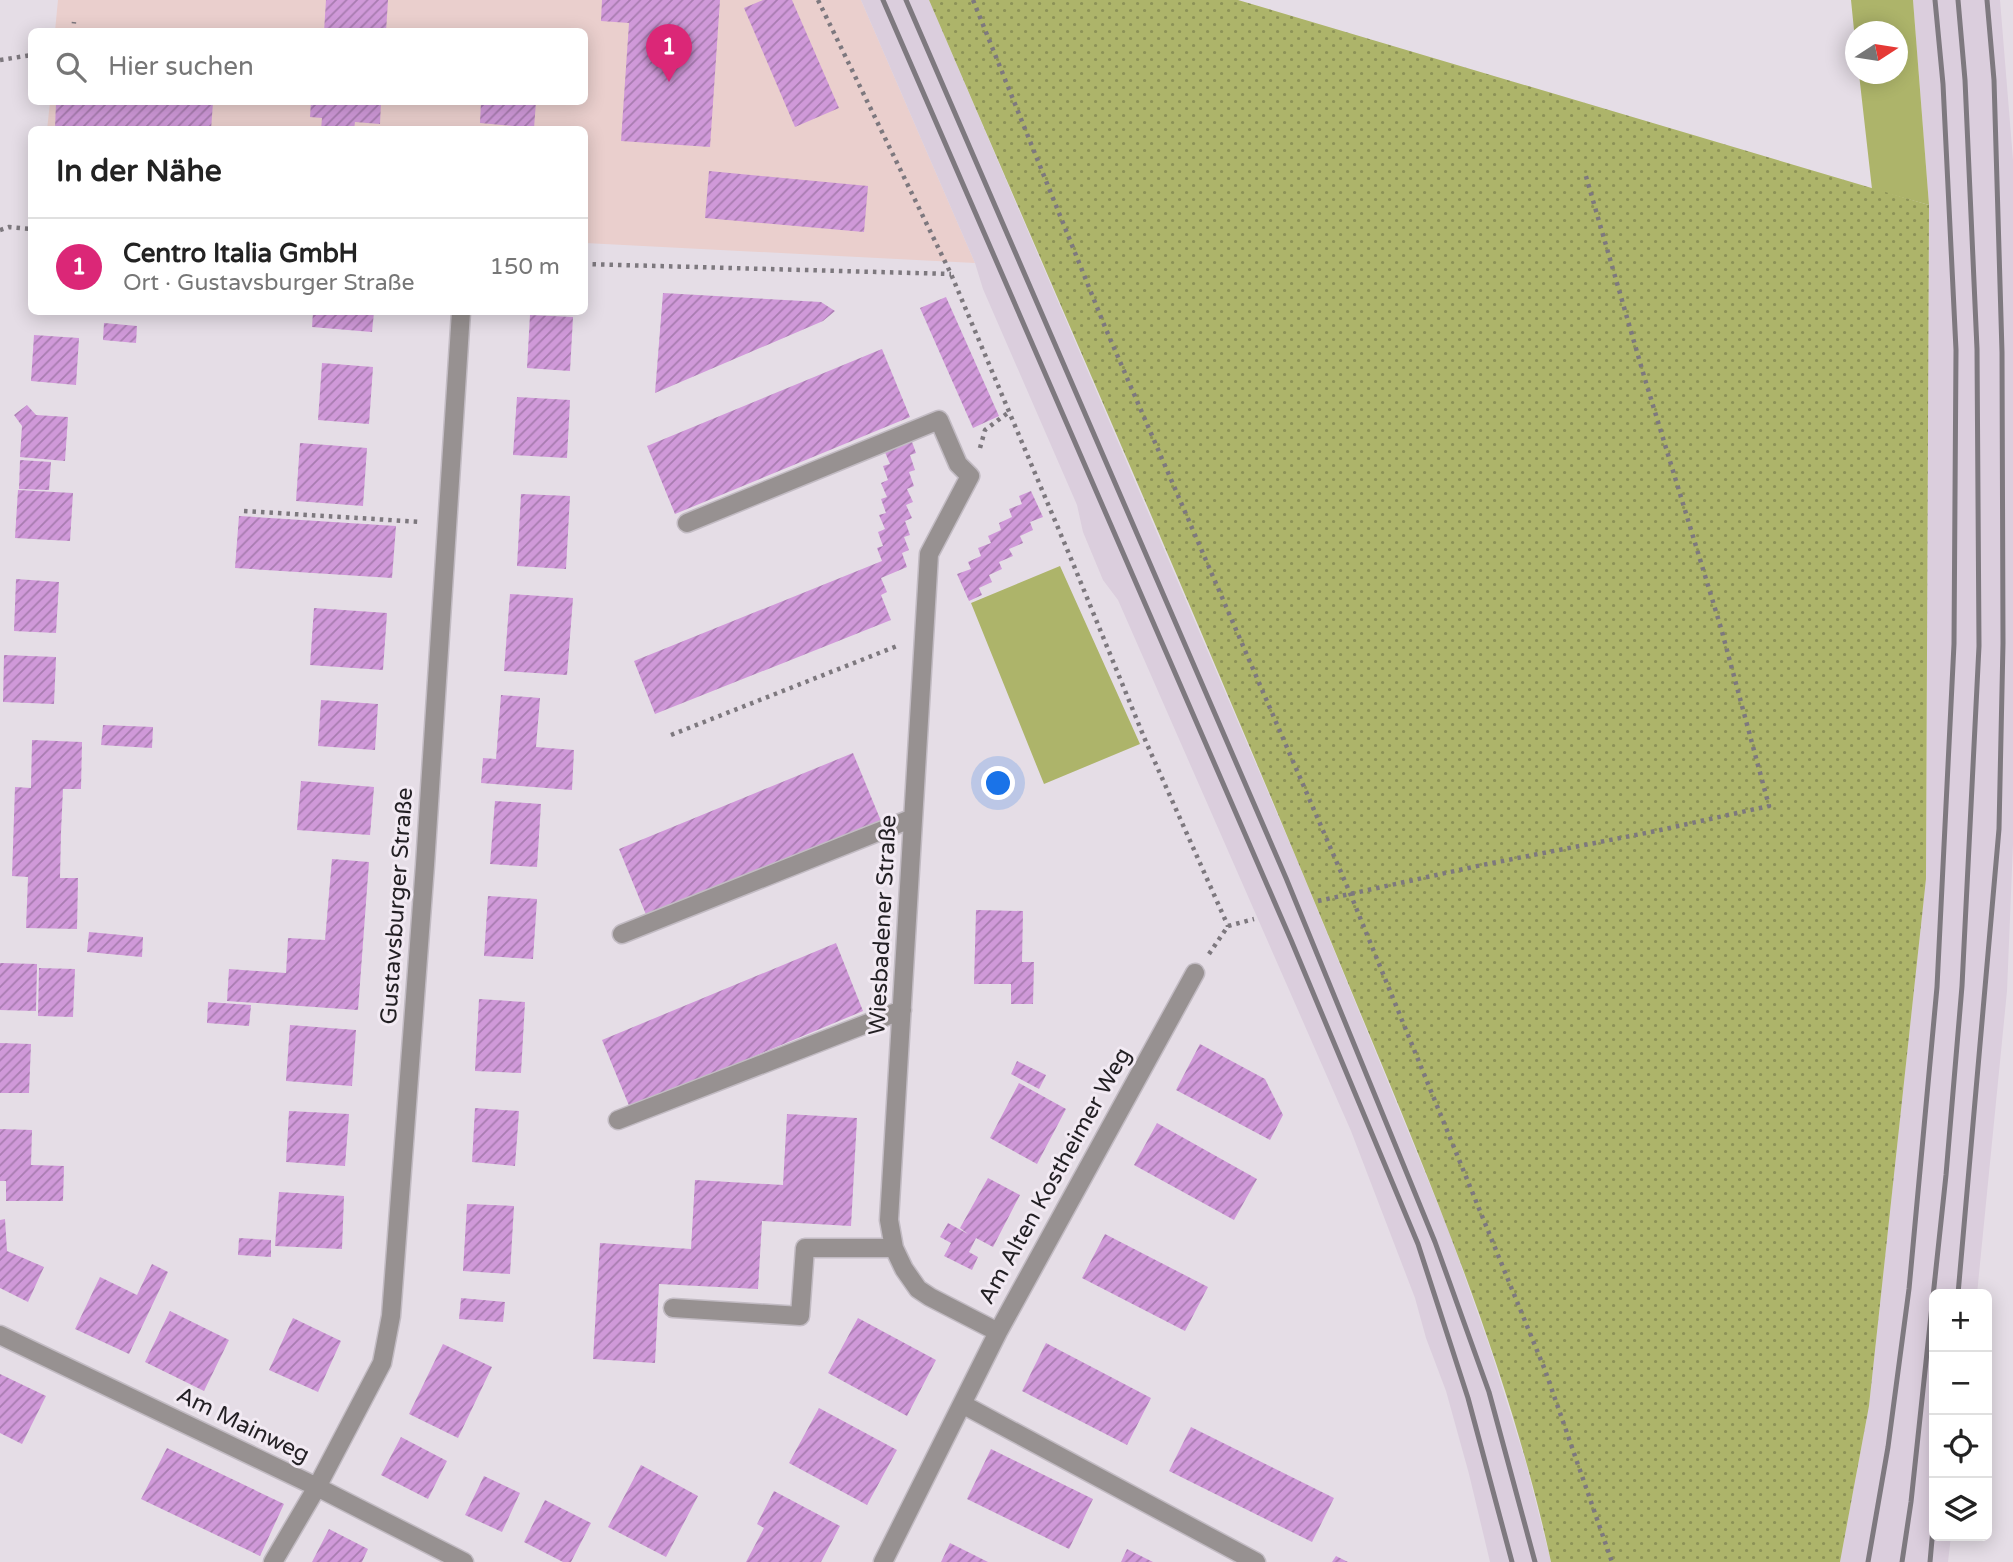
<!DOCTYPE html>
<html lang="de">
<head>
<meta charset="utf-8">
<style>
	body { margin:0; font-family:"Varela Round",sans-serif; background:#f2f2f2; color:#222 }
	.controls { position:absolute; right:21px; bottom:21px; display:grid; overflow:hidden; border-radius:10px; box-shadow:0 4px 18px #0003 }
	.controls button { width:63px; height:63px; display:grid; place-items:center; padding:0; border:0; border-bottom:2px solid #e0e0e0; background:#fff; color:#222; font:35px sans-serif }
	.compass { position:absolute; left:1845px; top:21px; width:63px; height:63px; border-radius:50%; background:#fff; box-shadow:0 4px 18px #0003; rotate:78deg }
	.you { position:absolute; left:999px; top:784px; width:24px; height:24px; margin:-18px; border:5px solid #fff; border-radius:50%; background:#1a73e8; box-shadow:0 0 0 10px #1a73e833 }
	.badge { display:grid; place-items:center; width:46px; height:46px; border-radius:50%; background:#db2777; color:#fff; font-size:23px; font-weight:700 }
	.pin { position:absolute; translate:-50% -58px; filter:drop-shadow(0 2px 4px #0008) }
	.pin::after { content:''; position:absolute; top:37px; width:24px; height:21px; background:inherit; clip-path:polygon(0 0,100% 0,50% 100%) }
	.list { margin:0; padding:0; list-style:none }
	h2 { display:flex; justify-content:space-between; align-items:center; height:91px; margin:0; padding:0 28px; font-size:30px }
	h2 small { font-size:23px; font-weight:400; color:#767676 }
	.list li { display:grid; grid-template-columns:46px 1fr auto; gap:21px; align-items:center; box-sizing:border-box; height:98px; padding:0 28px; border-top:2px solid #e0e0e0 }
	.list b { display:block; font-size:26px; white-space:nowrap }
	.list p { margin:0; font-size:23px; white-space:nowrap; color:#767676 }
	.list em { font-size:23px; font-style:normal; color:#767676 }
	.icon { flex:none; width:38px; height:38px; fill:none; stroke:currentColor; stroke-width:2; stroke-linecap:round; stroke-linejoin:round }
	.map { position:relative; flex:none; width:2013px; height:1562px; overflow:hidden }
	.search { position:absolute; background:#fff; box-shadow:0 4px 18px #0003; left:28px; top:28px; width:560px; height:77px; display:flex; align-items:center; gap:18px; box-sizing:border-box; padding:0 24px; border-radius:10px; color:#767676; font-size:26px }
	.panel { position:absolute; background:#fff; box-shadow:0 4px 18px #0003; left:28px; top:126px; width:560px; height:189px; border-radius:10px }
	.map>svg:first-child { display:block }
	.commercial { fill:#eacfcd }
	.built { fill:#dbcedd }
	.grass { fill:#adb46a }
	.garden { fill:url(#garden-dots) }
	.building { fill:url(#building-hatch) }
	.lines { fill:none; stroke-linecap:round; stroke-linejoin:round }
	.minor-casing { stroke:#c2bbc3; stroke-width:21 }
	.path { stroke:#7d787e; stroke-width:4.5; stroke-dasharray:3.5 5; stroke-linecap:butt }
	.minor { stroke:#979191; stroke-width:18 }
	.rail { stroke:#7e797f; stroke-width:5 }
	.labels { text-anchor:middle; dominant-baseline:central; stroke-width:6; stroke-linejoin:round; paint-order:stroke }
	.street-label { font-size:23px; fill:#221f23; stroke:#f2eaf3 }
</style>
</head>
<body>
<div class="map">
<svg width="2013" height="1562" viewBox="0 0 2013 1562">
	<defs>
		<pattern id="garden-dots" width="8" height="8" patternUnits="userSpaceOnUse" patternTransform="scale(1.75)"><rect width="8" height="8" fill="#adb46a"/><path d="M2 2h.1M6 6h.1" fill="none" stroke="#8c9257" stroke-width="1.8" stroke-linecap="round"/></pattern>
		<pattern id="building-hatch" width="6" height="6" patternUnits="userSpaceOnUse" patternTransform="scale(1.75)"><rect width="6" height="6" fill="#d099d9"/><path d="M-1 1l2-2M0 6l6-6M5 7l2-2" fill="none" stroke="#a87cb0"/></pattern>
	</defs>
	<rect width="100%" height="100%" fill="#e5dde6"/>
	<path class="commercial" d="M 58,0 L 861,0 L 975,263 L 585,243 L 584,130 L 47,130 L 50,102 L 584,102 L 584,32 L 55,31 Z"/>
	<path class="built" d="M 861,0 L 929,0 L 1297,860 L 1448,1229 L 1490,1348 L 1526,1463 L 1551,1562 L 1490,1562 L 1469,1474 L 1446,1391 L 1426,1338 L 1415,1298 L 1351,1131 L 1118,600 L 1103,580 L 1083,532 L 1077,505 L 983,289 L 975,263 Z
		M 1913,0 L 2000,0 L 2013,160 L 2013,844 L 2007,991 L 1977,1294 L 1934,1294 L 1934,1536 L 1951,1536 L 1948,1562 L 1840,1562 L 1869,1406 L 1926,879 L 1929,205 Z"/>
	<path class="grass" d="M 1851,0 L 1913,0 L 1929,205 L 1872,189 L 1859,74 L 1898,74 L 1898,32 L 1856,32 L 1855,40 Z
		M 1060,566 L 1140,744 L 1044,784 L 971,603 Z"/>
	<path class="garden" d="M 929,0 L 1238,0 L 1929,205 L 1926,879 L 1869,1406 L 1840,1562 L 1551,1562 C 1505,1349 1416,1149 1334,949 C 1203,631 1065,316 929,0 Z"/>
	<path class="building" d="M 326,0 L 388,0 L 386,32 L 324,32 Z
		M 602,0 L 720,0 L 710,147 L 621,141 L 629,23 L 601,21 Z
		M 763,0 L 792,0 L 839,108 L 795,127 L 744,8 Z
		M 56,102 L 213,102 L 211,130 L 55,130 Z
		M 311,102 L 381,102 L 380,124 L 355,122 L 354,130 L 321,130 L 322,118 L 310,117 Z
		M 481,102 L 536,102 L 534,128 L 480,123 Z
		M 709,171 L 868,186 L 864,232 L 705,218 Z
		M 663,293 L 821,302 L 835,311 L 823,321 L 655,393 Z
		M 946,297 L 999,416 L 973,428 L 920,308 Z
		M 313,312 L 374,312 L 372,332 L 312,327 Z
		M 530,315 L 573,317 L 570,371 L 527,368 Z
		M 104,323 L 137,326 L 136,343 L 103,340 Z
		M 34,335 L 79,338 L 76,385 L 31,381 Z
		M 882,349 L 910,417 L 675,514 L 647,446 Z
		M 322,363 L 373,367 L 369,424 L 318,420 Z
		M 517,397 L 570,400 L 567,458 L 513,455 Z
		M 27,405 L 36,415 L 68,417 L 65,461 L 20,457 L 22,426 L 14,415 Z
		M 911,439 L 916,453 L 910,455 L 915,470 L 909,472 L 914,486 L 907,489 L 913,502 L 906,505 L 912,518 L 905,521 L 910,535 L 904,537 L 909,550 L 902,553 L 907,567 L 881,578 L 887,592 L 881,595 L 891,620 L 655,714 L 634,661 L 882,561 L 877,548 L 883,546 L 878,532 L 885,529 L 879,515 L 886,513 L 881,499 L 887,497 L 881,483 L 888,480 L 883,466 L 890,464 L 884,450 Z
		M 300,443 L 367,448 L 363,506 L 296,501 Z
		M 20,460 L 51,462 L 49,490 L 19,489 Z
		M 18,490 L 73,493 L 70,541 L 15,538 Z
		M 1031,491 L 1043,517 L 1030,522 L 1033,530 L 1020,536 L 1023,543 L 1009,549 L 1013,556 L 999,562 L 1002,569 L 989,575 L 992,582 L 979,588 L 982,595 L 969,601 L 957,574 L 971,569 L 968,562 L 981,556 L 978,548 L 991,543 L 988,536 L 1001,530 L 999,523 L 1012,517 L 1009,509 L 1022,504 L 1019,496 Z
		M 521,494 L 570,496 L 566,569 L 517,566 Z
		M 239,516 L 396,526 L 392,578 L 235,568 Z
		M 16,579 L 59,582 L 56,633 L 14,631 Z
		M 510,594 L 573,598 L 567,675 L 504,671 Z
		M 314,608 L 387,613 L 383,670 L 310,665 Z
		M 4,655 L 56,657 L 54,704 L 3,702 Z
		M 501,695 L 540,698 L 536,747 L 574,750 L 572,790 L 481,783 L 483,758 L 496,759 Z
		M 321,700 L 378,704 L 375,750 L 318,746 Z
		M 103,725 L 153,727 L 152,748 L 101,745 Z
		M 32,740 L 82,742 L 81,789 L 63,789 L 61,832 L 60,878 L 78,878 L 77,929 L 26,928 L 28,877 L 12,876 L 15,787 L 31,788 Z
		M 853,753 L 881,821 L 647,917 L 619,849 Z
		M 301,781 L 374,787 L 370,835 L 297,830 Z
		M 495,801 L 541,804 L 537,867 L 490,864 Z
		M 332,859 L 369,862 L 358,1010 L 227,1001 L 229,969 L 286,973 L 288,938 L 325,940 Z
		M 488,896 L 537,899 L 533,959 L 484,956 Z
		M 976,910 L 1023,911 L 1022,962 L 1034,962 L 1033,1004 L 1011,1004 L 1011,984 L 974,984 Z
		M 89,932 L 143,937 L 142,957 L 87,952 Z
		M 836,943 L 863,1011 L 630,1108 L 602,1040 Z
		M 0,963 L 37,964 L 36,1011 L 0,1010 Z
		M 39,968 L 75,969 L 73,1017 L 38,1016 Z
		M 479,999 L 525,1002 L 521,1073 L 475,1071 Z
		M 208,1002 L 251,1005 L 249,1026 L 207,1023 Z
		M 290,1025 L 356,1030 L 352,1086 L 286,1081 Z
		M 0,1043 L 31,1044 L 29,1093 L 0,1093 Z
		M 1200,1044 L 1265,1079 L 1283,1115 L 1270,1140 L 1176,1090 Z
		M 1017,1061 L 1046,1075 L 1039,1089 L 1011,1074 Z
		M 1019,1083 L 1066,1109 L 1037,1164 L 990,1138 Z
		M 475,1108 L 519,1111 L 515,1166 L 472,1162 Z
		M 289,1111 L 349,1114 L 345,1166 L 286,1162 Z
		M 787,1114 L 857,1118 L 851,1226 L 762,1221 L 758,1289 L 659,1284 L 655,1363 L 593,1359 L 600,1243 L 691,1249 L 695,1180 L 783,1185 Z
		M 1157,1123 L 1257,1179 L 1234,1220 L 1134,1165 Z
		M 0,1129 L 32,1130 L 31,1165 L 64,1166 L 63,1201 L 6,1201 L 6,1181 L 0,1181 Z
		M 988,1178 L 1020,1195 L 993,1247 L 976,1238 L 969,1252 L 978,1257 L 972,1270 L 944,1256 L 951,1243 L 940,1237 L 948,1223 L 968,1234 L 960,1228 Z
		M 279,1192 L 344,1196 L 342,1249 L 275,1246 Z
		M 467,1204 L 514,1206 L 510,1274 L 463,1271 Z
		M 5,1219 L 7,1251 L 44,1267 L 28,1302 L 0,1288 L 0,1220 Z
		M 1105,1234 L 1208,1287 L 1185,1331 L 1082,1278 Z
		M 239,1238 L 271,1240 L 271,1257 L 238,1255 Z
		M 152,1264 L 168,1272 L 129,1354 L 75,1329 L 100,1277 L 137,1295 Z
		M 461,1298 L 505,1302 L 503,1322 L 459,1319 Z
		M 170,1311 L 229,1340 L 204,1391 L 145,1362 Z
		M 293,1318 L 341,1341 L 318,1392 L 269,1370 Z
		M 858,1318 L 936,1360 L 907,1416 L 828,1373 Z
		M 1046,1343 L 1151,1398 L 1127,1445 L 1022,1391 Z
		M 443,1344 L 492,1367 L 458,1438 L 409,1414 Z
		M 0,1374 L 46,1396 L 22,1444 L 0,1433 Z
		M 819,1408 L 897,1450 L 867,1505 L 789,1463 Z
		M 1191,1427 L 1334,1498 L 1312,1542 L 1169,1471 Z
		M 401,1437 L 447,1461 L 428,1499 L 381,1475 Z
		M 167,1448 L 284,1504 L 260,1556 L 141,1499 Z
		M 991,1449 L 1093,1499 L 1069,1549 L 967,1499 Z
		M 641,1465 L 698,1496 L 666,1557 L 608,1527 Z
		M 484,1476 L 520,1493 L 502,1532 L 465,1515 Z
		M 774,1491 L 840,1526 L 821,1562 L 746,1562 L 764,1528 L 757,1524 Z
		M 545,1500 L 591,1523 L 571,1562 L 563,1562 L 524,1542 Z
		M 329,1529 L 368,1549 L 362,1562 L 312,1562 Z
		M 950,1543 L 988,1562 L 941,1562 Z
		M 1127,1549 L 1153,1562 L 1121,1562 Z
		M 1336,1556 L 1348,1562 L 1332,1562 Z"/>
	<g class="lines">
		<g class="minor-casing">
			<path id="minor" d="M 687,523 L 939,420 L 958,464 L 970,476 L 929,554 L 889,1220 L 894,1248 L 904,1269 L 918,1289 L 930,1297 L 998,1332
				M 622,934 L 913,818
				M 618,1120 L 902,1010
				M 673,1308 L 800,1316 L 805,1248 L 894,1248
				M 0,1335 L 317,1487 L 464,1562
				M 962,1404 L 1256,1562
				M 273,1562 L 317,1487 L 382,1363 L 391,1316 L 425,865 L 461,312
				M 883,1562 L 998,1332 L 1195,973"/>
		</g>
		<path class="path" d="M 818,0 L 951,274 L 1072,561 L 1146,742 L 1228,926
			M 973,0 L 1105,327 L 1350,893 L 1545,1370 L 1612,1562
			M 73,32 L 74,22
			M 0,60 L 32,55
			M 0,230 L 9,227 L 32,229
			M 584,264 L 951,274
			M 980,448 L 985,430 L 1009,412
			M 244,511 L 422,522
			M 671,735 L 897,646
			M 1318,901 L 1482,865 L 1651,832 L 1769,806 L 1721,628 L 1644,376 L 1585,173
			M 1228,926 L 1254,919
			M 1209,954 L 1228,926"/>
		<use href="#minor" class="minor"/>
		<path class="rail" d="M 883,0 L 1291,940 L 1418,1244 L 1468,1398 L 1512,1562
			M 906,0 L 1286,878 L 1435,1242 L 1489,1392 L 1535,1562
			M 1958,1294 L 1999,829 L 2003,643 L 2002,352 L 1994,80 L 1987,0
			M 1868,1562 L 1888,1447 L 1909,1289 L 1937,987 L 1954,644 L 1956,350 L 1943,84 L 1935,0
			M 1902,1562 L 1911,1502 L 1946,1175 L 1962,986 L 1979,646 L 1977,349 L 1965,80 L 1958,0
			M 1930,1562 L 1934,1517"/>
	</g>
	<g class="labels">
		<g class="street-label">
			<text transform="translate(397 906) rotate(-86)">Gustavsburger Straße</text>
			<text transform="translate(883 925) rotate(-87)">Wiesbadener Straße</text>
			<text transform="translate(1055 1176) rotate(-61)">Am Alten Kostheimer Weg</text>
			<text transform="translate(243 1425) rotate(26)">Am Mainweg</text>
		</g>
	</g>
</svg>
<div class="controls">
<button>+</button>
<button>−</button>
<button><svg class="icon" aria-label="locate" viewBox="0 0 24 24"><circle cx="12" cy="12" r="6"/><path d="M12 2v4M12 18v4M2 12h4M18 12h4"/></svg></button>
<button><svg class="icon" aria-label="layers" viewBox="0 0 24 24"><path d="M12 4l9 5-9 5-9-5zM3 14l9 5 9-5"/></svg></button>
</div>
<svg class="compass" viewBox="-18 -18 36 36"><path d="M0-13l5 13h-10z" fill="#e53935"/><path d="M0 13l5-13h-10z" fill="#767676"/></svg>
<div class="you"></div>
<div class="pin badge" style="left:669px;top:82px">1</div>
<div class="search"><svg class="icon" aria-label="search" viewBox="0 0 24 24"><circle cx="10" cy="10" r="6"/><path d="M15 15l6 6"/></svg>Hier suchen</div>
<section class="panel">
<h2>In der Nähe<small></small></h2>
<ul class="list">
<li><span class="badge">1</span><div><b>Centro Italia GmbH</b><p>Ort · Gustavsburger Straße</p></div><em>150 m</em></li>
</ul>
</section>
</div>
</body>
</html>
